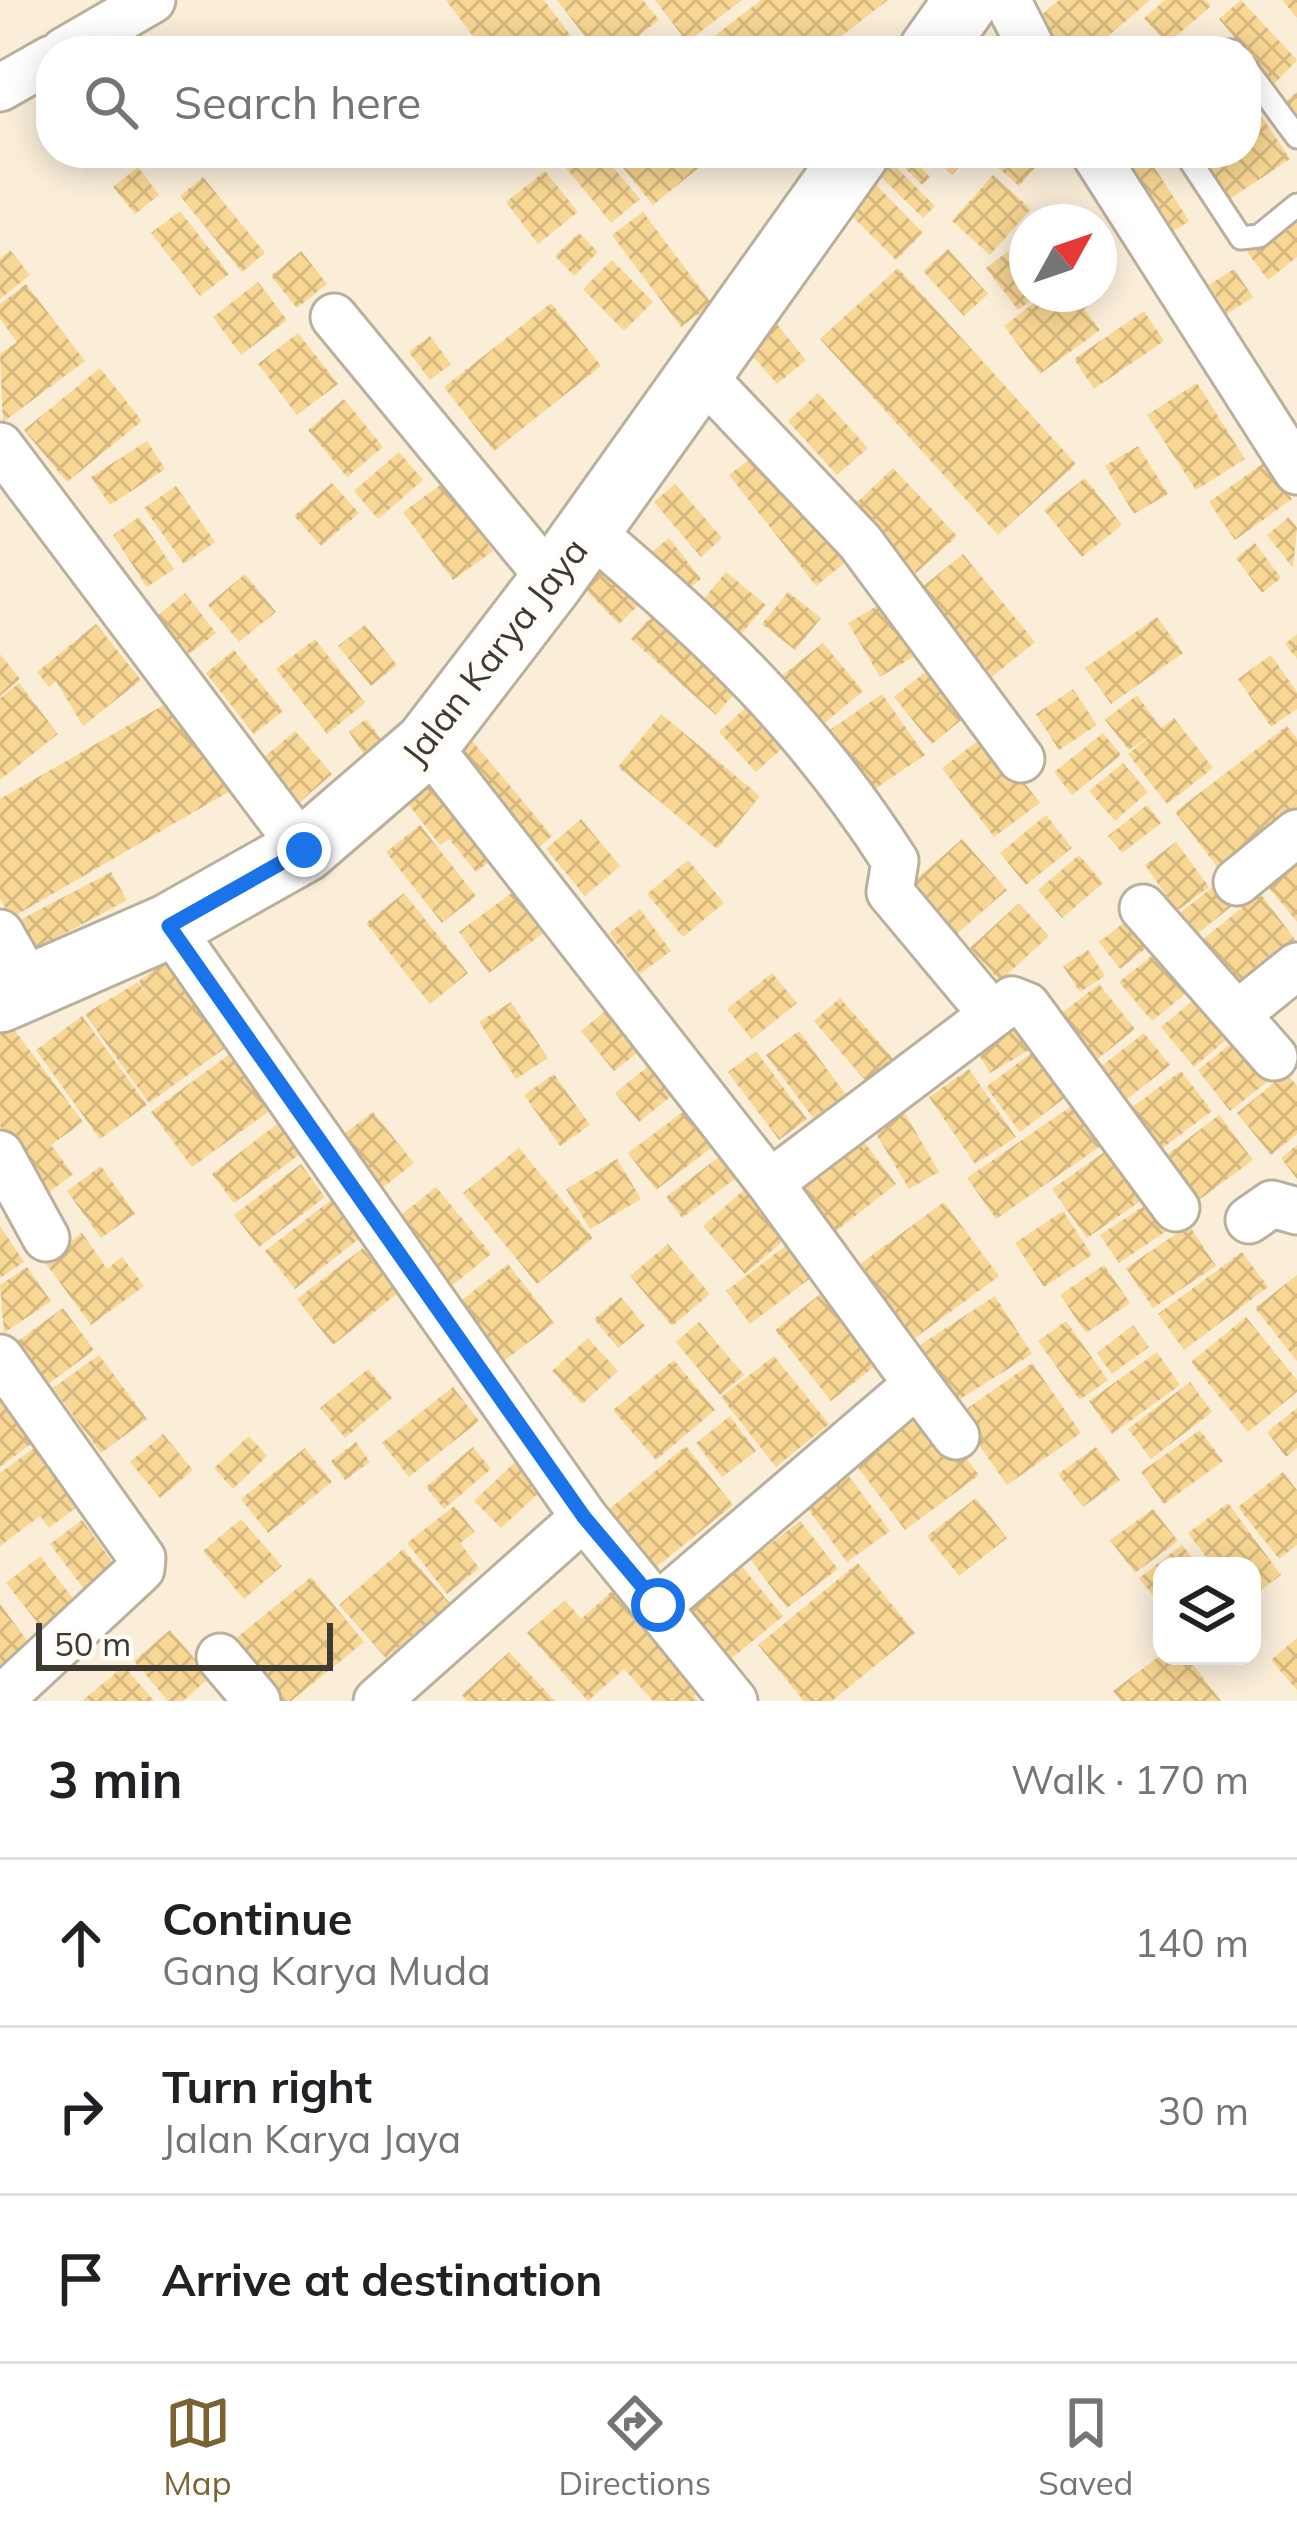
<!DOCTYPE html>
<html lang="en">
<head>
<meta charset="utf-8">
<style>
	body { margin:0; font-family:Mulish,sans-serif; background:#f6f6f6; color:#202124 }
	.controls { position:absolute; right:36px; bottom:36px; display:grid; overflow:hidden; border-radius:24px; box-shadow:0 6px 30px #0003 }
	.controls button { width:108px; height:108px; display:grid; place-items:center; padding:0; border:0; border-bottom:3px solid #e0e0e0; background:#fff; color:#202124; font:60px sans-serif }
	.compass { position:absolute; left:1009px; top:204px; width:108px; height:108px; border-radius:50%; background:#fff; box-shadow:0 6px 30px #0003; rotate:50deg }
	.scale { position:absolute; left:36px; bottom:30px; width:297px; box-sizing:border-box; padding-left:12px; border:6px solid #3e3a31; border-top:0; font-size:33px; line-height:42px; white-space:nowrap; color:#3e3a31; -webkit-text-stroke:9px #fffdf8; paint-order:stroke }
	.stop { position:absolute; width:36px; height:36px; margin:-27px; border:9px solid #1a73e8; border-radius:50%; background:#fff }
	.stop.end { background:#1a73e8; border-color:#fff; box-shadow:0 3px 12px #0008 }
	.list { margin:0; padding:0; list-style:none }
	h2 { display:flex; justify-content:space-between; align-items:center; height:156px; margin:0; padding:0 48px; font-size:51px }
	h2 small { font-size:39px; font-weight:400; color:#757577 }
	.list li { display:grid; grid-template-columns:78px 1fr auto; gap:36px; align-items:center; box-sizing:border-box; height:168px; padding:0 48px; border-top:3px solid #e0e0e0 }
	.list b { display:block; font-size:45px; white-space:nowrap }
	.list p { margin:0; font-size:39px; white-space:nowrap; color:#757577 }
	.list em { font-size:39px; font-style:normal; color:#757577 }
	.icon { flex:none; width:66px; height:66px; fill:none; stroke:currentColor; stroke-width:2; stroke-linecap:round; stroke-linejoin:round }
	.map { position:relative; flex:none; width:1297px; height:1701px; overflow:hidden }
	.search { position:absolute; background:#fff; box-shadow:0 6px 30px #0003; left:36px; right:36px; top:36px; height:132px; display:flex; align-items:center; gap:30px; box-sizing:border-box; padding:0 42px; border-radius:48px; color:#757577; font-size:45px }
	.sheet { height:660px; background:#fff }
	nav { display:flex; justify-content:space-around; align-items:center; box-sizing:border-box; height:168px; border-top:3px solid #e0e0e0; background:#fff; font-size:33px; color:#757577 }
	nav a { display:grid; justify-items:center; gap:6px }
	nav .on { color:#7a6232 }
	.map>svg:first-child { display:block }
	.building { fill:url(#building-cross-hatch) }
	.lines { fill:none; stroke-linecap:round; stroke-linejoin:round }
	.lane-casing { stroke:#bbb09b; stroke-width:27 }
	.street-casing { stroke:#bbb09b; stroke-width:51 }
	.secondary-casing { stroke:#bbb09b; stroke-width:69 }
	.lane { stroke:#fff; stroke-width:21 }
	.street { stroke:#fff; stroke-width:45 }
	.secondary { stroke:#fff; stroke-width:63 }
	.route { stroke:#1a73e8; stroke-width:15 }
	.labels { text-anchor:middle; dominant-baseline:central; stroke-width:12; stroke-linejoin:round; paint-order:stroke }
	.street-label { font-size:36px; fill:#3e3a31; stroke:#fffdf8 }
</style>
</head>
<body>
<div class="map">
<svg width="1297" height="1701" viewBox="0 0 1297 1701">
	<defs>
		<pattern id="building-cross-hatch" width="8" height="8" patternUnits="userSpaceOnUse" patternTransform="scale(3)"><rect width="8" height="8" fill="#f8d693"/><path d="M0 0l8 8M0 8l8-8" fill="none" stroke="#d6b87f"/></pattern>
	</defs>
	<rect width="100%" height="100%" fill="#faeed9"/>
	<path class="building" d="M 446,0 L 544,0 L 582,51 L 484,51 Z
		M 557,0 L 643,0 L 659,20 L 619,51 L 596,51 Z
		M 655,0 L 742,0 L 687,42 Z
		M 761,0 L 888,0 L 822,51 L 722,51 L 712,38 Z
		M 1059,0 L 1150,0 L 1091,51 L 1052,51 L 1030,25 Z
		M 1165,0 L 1206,0 L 1211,6 L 1167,44 L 1144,18 Z
		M 1241,0 L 1297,60 L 1274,84 L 1219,19 Z
		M 1282,0 L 1297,0 L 1297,18 Z
		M 141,33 L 155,51 L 118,51 Z
		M 1297,92 L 1297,125 L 1281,105 Z
		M 1246,93 L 1290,159 L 1225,202 L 1193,153 L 1246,153 Z
		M 75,153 L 109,153 L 87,169 Z
		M 554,153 L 601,153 L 640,199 L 611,223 Z
		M 611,153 L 717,153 L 653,205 Z
		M 927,153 L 967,153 L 970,155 L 952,175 Z
		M 981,153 L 1048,153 L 1019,186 Z
		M 1112,153 L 1145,153 L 1189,221 L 1166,236 Z
		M 909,155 L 930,177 L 922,185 L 901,164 Z
		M 892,163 L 935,206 L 923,218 L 880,176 Z
		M 138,167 L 159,195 L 135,214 L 113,187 Z
		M 545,171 L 578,212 L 538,244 L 506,202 Z
		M 993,175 L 1031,209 L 990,255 L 952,221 Z
		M 203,177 L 265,253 L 242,272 L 180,196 Z
		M 875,184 L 923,233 L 896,260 L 847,211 Z
		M 180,211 L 229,274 L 200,296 L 151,233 Z
		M 643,212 L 712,304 L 681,327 L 612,235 Z
		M 1297,212 L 1297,257 L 1268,280 L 1247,252 Z
		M 579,233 L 598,252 L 574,276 L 555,256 Z
		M 1027,237 L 1027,294 L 1039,294 L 1018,310 L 986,268 Z
		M 948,249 L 988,294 L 964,316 L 923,271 Z
		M 10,250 L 30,275 L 0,299 L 0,259 Z
		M 301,251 L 327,284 L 297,308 L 271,276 Z
		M 612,260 L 653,302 L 624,331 L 583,289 Z
		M 898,268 L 1076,464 L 998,535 L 820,339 Z
		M 1234,269 L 1253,297 L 1227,314 L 1209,285 Z
		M 258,282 L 287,320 L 241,355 L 213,317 Z
		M 26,284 L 85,361 L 3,422 L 0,354 L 17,342 L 0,319 L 0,304 Z
		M 1046,294 L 1092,294 L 1096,300 L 1084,309 L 1100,330 L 1040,374 L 1004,326 Z
		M 551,303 L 601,366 L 494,451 L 444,387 Z
		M 1144,311 L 1164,341 L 1094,389 L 1074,359 Z
		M 776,323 L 806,360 L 777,384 L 746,348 Z
		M 298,333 L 338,384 L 297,415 L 258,364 Z
		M 430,336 L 451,364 L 430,380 L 409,352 Z
		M 100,368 L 142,421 L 67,482 L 24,430 Z
		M 1197,383 L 1245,459 L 1196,490 L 1147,415 Z
		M 818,393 L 868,448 L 837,475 L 788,421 Z
		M 344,399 L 383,447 L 347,477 L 308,430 Z
		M 147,441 L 165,469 L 110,505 L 91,477 Z
		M 1138,446 L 1168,494 L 1134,514 L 1105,466 Z
		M 761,450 L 847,561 L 816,586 L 729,475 Z
		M 399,452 L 423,480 L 378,519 L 354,491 Z
		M 1265,462 L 1292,499 L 1235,540 L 1209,502 Z
		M 893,468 L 957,536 L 916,573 L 853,506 Z
		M 1085,478 L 1122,525 L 1082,557 L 1044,510 Z
		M 332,483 L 359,513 L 321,546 L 294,516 Z
		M 443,483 L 493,551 L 453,580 L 403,512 Z
		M 675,484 L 722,538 L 701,557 L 654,502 Z
		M 176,486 L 215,542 L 184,564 L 144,508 Z
		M 139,517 L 174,569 L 147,587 L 113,535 Z
		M 1289,517 L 1297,528 L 1293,568 L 1267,535 Z
		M 669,538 L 701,579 L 685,591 L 653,551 Z
		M 1255,543 L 1281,578 L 1262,593 L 1236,558 Z
		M 963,554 L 1035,642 L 983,684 L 911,596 Z
		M 613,560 L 648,596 L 619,624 L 584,588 Z
		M 726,572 L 766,605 L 735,641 L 696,608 Z
		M 245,574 L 276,612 L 239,642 L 208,605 Z
		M 788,592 L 821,618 L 795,650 L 762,624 Z
		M 185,593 L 216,633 L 189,654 L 158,615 Z
		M 882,603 L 913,657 L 880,677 L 848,623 Z
		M 660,607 L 745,681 L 716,715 L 631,639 Z
		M 1157,617 L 1183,653 L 1111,704 L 1085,668 Z
		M 96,624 L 141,680 L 83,726 L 56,681 L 49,687 L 37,672 Z
		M 365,625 L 397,665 L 371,686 L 338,646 Z
		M 1297,634 L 1297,659 L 1285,644 Z
		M 315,639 L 365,703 L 327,734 L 276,669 Z
		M 823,643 L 863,691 L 820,727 L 779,678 Z
		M 234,650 L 283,711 L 254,734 L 206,673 Z
		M 0,654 L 20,679 L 0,696 Z
		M 1271,655 L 1297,692 L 1297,709 L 1271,727 L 1238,679 Z
		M 933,666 L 971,712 L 932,744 L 894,697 Z
		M 19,683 L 58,734 L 0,780 L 0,698 Z
		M 1073,689 L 1097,725 L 1059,750 L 1036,714 Z
		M 763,692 L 799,733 L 756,772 L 719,732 Z
		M 882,694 L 925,755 L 869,793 L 827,732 Z
		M 1137,695 L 1161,728 L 1174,718 L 1213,768 L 1167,804 L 1128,754 L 1154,733 L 1129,750 L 1105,720 Z
		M 176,698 L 230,791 L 11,918 L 0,899 L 0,799 Z
		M 661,714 L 760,796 L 717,849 L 618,767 Z
		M 366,719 L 381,739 L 363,753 L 349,732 Z
		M 1287,726 L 1297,739 L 1297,809 L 1219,869 L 1175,812 Z
		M 295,731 L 332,774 L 300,802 L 262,759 Z
		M 1103,733 L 1121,755 L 1072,795 L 1054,772 Z
		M 987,734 L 1040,803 L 994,837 L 942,768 Z
		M 469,737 L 552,836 L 529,856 L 446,756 Z
		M 1123,763 L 1148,792 L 1115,821 L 1089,791 Z
		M 440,779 L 499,854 L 476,872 L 449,839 L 440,845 L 408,804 Z
		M 1147,805 L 1161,823 L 1122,853 L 1108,836 Z
		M 1046,815 L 1072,848 L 1026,885 L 1000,853 Z
		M 581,819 L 620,866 L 585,896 L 546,849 Z
		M 420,825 L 476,896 L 442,923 L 386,852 Z
		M 962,839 L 1007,890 L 953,937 L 908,887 Z
		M 1176,842 L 1209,887 L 1177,911 L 1145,865 Z
		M 1297,851 L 1297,922 L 1257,873 Z
		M 1079,855 L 1103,883 L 1062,918 L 1038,890 Z
		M 688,860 L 724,903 L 683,937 L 647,894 Z
		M 111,872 L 127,900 L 36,949 L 20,920 Z
		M 1224,878 L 1241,899 L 1198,933 L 1181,912 Z
		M 518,888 L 549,929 L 489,973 L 459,932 Z
		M 404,893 L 468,973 L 430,1004 L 366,923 Z
		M 1260,893 L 1297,942 L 1235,991 L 1197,944 Z
		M 1019,903 L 1049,936 L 1000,981 L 970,948 Z
		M 640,909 L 671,951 L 640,974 L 609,933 Z
		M 1130,918 L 1151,944 L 1120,969 L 1099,942 Z
		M 1167,944 L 1199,983 L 1152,1021 L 1119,982 Z
		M 1088,950 L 1105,976 L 1080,992 L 1063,966 Z
		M 169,960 L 229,1045 L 149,1103 L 85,1014 L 138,982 L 152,1003 L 139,981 Z
		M 772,973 L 797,1003 L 752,1039 L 727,1009 Z
		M 1099,984 L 1135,1029 L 1089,1066 L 1053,1020 Z
		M 1210,986 L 1243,1025 L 1194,1067 L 1161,1027 Z
		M 840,998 L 896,1062 L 869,1085 L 814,1021 Z
		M 511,1002 L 548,1058 L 516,1079 L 479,1022 Z
		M 616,1002 L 650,1043 L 614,1071 L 581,1031 Z
		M 1021,1005 L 1044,1041 L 990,1073 L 968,1037 Z
		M 82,1016 L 147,1105 L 100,1139 L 36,1050 Z
		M 10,1024 L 83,1122 L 51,1145 L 73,1174 L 49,1192 L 0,1126 L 0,1031 Z
		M 1249,1029 L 1282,1070 L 1230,1111 L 1198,1070 Z
		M 799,1031 L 846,1095 L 814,1119 L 766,1055 Z
		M 1144,1033 L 1170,1065 L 1116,1108 L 1090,1075 Z
		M 1050,1039 L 1083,1084 L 1020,1132 L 986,1087 Z
		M 234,1051 L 275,1107 L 192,1167 L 151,1112 Z
		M 756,1051 L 807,1119 L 779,1140 L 728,1072 Z
		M 662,1055 L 686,1084 L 639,1122 L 615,1093 Z
		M 969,1069 L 1016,1137 L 975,1164 L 929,1097 Z
		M 1181,1071 L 1212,1111 L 1153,1155 L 1123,1114 Z
		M 1286,1073 L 1297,1086 L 1297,1134 L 1271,1155 L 1237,1113 Z
		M 554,1074 L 590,1125 L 560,1146 L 524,1095 Z
		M 1083,1098 L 1112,1138 L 996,1219 L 967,1178 Z
		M 692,1105 L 719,1142 L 656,1190 L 628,1153 Z
		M 903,1110 L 939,1172 L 909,1189 L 872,1127 Z
		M 373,1112 L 414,1163 L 377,1192 L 336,1140 Z
		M 1219,1115 L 1253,1160 L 1192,1205 L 1159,1161 Z
		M 277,1124 L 300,1154 L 234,1203 L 212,1174 Z
		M 859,1135 L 896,1184 L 831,1235 L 793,1186 Z
		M 1120,1141 L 1155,1191 L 1087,1238 L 1052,1189 Z
		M 1297,1145 L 1297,1179 L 1281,1158 Z
		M 519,1148 L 593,1238 L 537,1284 L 463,1193 Z
		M 727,1151 L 744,1172 L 682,1218 L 666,1197 Z
		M 617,1159 L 641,1199 L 590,1229 L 566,1189 Z
		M 301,1164 L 325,1197 L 259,1247 L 234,1215 Z
		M 101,1166 L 135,1214 L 101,1238 L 67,1191 Z
		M 754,1181 L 797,1229 L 745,1274 L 703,1226 Z
		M 436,1187 L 491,1254 L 438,1297 L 403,1253 L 420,1239 L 401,1215 Z
		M 1156,1198 L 1174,1226 L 1119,1263 L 1100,1235 Z
		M 331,1200 L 360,1238 L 295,1289 L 265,1251 Z
		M 944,1202 L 999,1276 L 915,1338 L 860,1264 Z
		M 1063,1211 L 1092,1255 L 1044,1287 L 1015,1243 Z
		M 1189,1225 L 1216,1266 L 1153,1308 L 1126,1268 Z
		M 0,1226 L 24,1262 L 0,1278 Z
		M 82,1233 L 107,1269 L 122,1257 L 144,1286 L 91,1325 L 44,1261 Z
		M 800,1235 L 825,1267 L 750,1324 L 726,1291 Z
		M 668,1244 L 710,1294 L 672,1326 L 630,1276 Z
		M 363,1248 L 398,1293 L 333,1345 L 297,1299 Z
		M 1242,1252 L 1268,1287 L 1184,1350 L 1158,1314 Z
		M 508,1264 L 554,1323 L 501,1363 L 457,1304 Z
		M 1104,1265 L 1130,1303 L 1086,1333 L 1060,1295 Z
		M 27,1267 L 51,1301 L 4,1333 L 0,1285 Z
		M 1297,1275 L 1297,1361 L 1255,1308 Z
		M 829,1287 L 885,1358 L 831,1401 L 775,1330 Z
		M 995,1296 L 1032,1354 L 957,1401 L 920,1345 Z
		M 621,1297 L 645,1326 L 618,1348 L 594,1319 Z
		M 63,1308 L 94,1350 L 43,1388 L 11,1346 Z
		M 1246,1317 L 1297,1380 L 1297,1392 L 1248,1432 L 1191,1362 Z
		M 1066,1321 L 1108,1380 L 1080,1400 L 1038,1341 Z
		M 699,1322 L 744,1375 L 720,1395 L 676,1342 Z
		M 1133,1325 L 1149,1347 L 1112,1374 L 1097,1353 Z
		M 588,1338 L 618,1371 L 582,1404 L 552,1371 Z
		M 1157,1352 L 1180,1385 L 1112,1434 L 1089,1401 Z
		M 99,1355 L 147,1419 L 101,1453 L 53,1388 Z
		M 774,1356 L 829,1424 L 776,1467 L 721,1397 Z
		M 674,1360 L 715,1410 L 656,1460 L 613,1410 Z
		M 1032,1363 L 1081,1433 L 1007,1485 L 958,1415 Z
		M 368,1369 L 392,1398 L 345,1438 L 320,1408 Z
		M 1190,1382 L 1212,1412 L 1151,1459 L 1128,1429 Z
		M 453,1387 L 479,1421 L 409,1477 L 382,1443 Z
		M 922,1398 L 979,1475 L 905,1530 L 847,1453 Z
		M 0,1401 L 6,1410 L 15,1403 L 40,1437 L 0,1467 Z
		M 1297,1408 L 1297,1448 L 1286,1457 L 1267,1432 Z
		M 730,1416 L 756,1451 L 722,1477 L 696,1443 Z
		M 1200,1430 L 1223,1461 L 1164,1504 L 1141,1472 Z
		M 163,1434 L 193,1470 L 160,1498 L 130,1462 Z
		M 249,1436 L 267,1456 L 233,1489 L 214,1468 Z
		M 356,1442 L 370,1462 L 345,1480 L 331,1461 Z
		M 686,1446 L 733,1505 L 655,1568 L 608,1510 Z
		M 473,1447 L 491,1469 L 444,1509 L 426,1487 Z
		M 1096,1447 L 1120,1480 L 1083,1507 L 1058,1474 Z
		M 34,1448 L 78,1506 L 49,1528 L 40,1516 L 0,1546 L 0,1473 Z
		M 305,1448 L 332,1482 L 268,1533 L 241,1499 Z
		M 516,1461 L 543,1489 L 501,1528 L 474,1501 Z
		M 839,1463 L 890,1531 L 847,1562 L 797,1494 Z
		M 1283,1472 L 1297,1490 L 1297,1545 L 1279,1559 L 1238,1507 Z
		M 976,1498 L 1007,1538 L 959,1576 L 927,1536 Z
		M 1228,1503 L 1281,1575 L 1252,1597 L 1252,1566 L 1213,1566 L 1188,1533 Z
		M 454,1506 L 475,1532 L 460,1543 L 479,1568 L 447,1594 L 407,1543 Z
		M 1153,1509 L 1178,1541 L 1135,1573 L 1110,1540 Z
		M 241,1519 L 282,1566 L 244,1599 L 203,1551 Z
		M 82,1520 L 121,1574 L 90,1597 L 50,1544 Z
		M 800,1521 L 838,1569 L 787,1608 L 750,1559 Z
		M 1182,1545 L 1199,1566 L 1162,1566 L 1162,1607 L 1139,1578 Z
		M 403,1549 L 450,1603 L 386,1658 L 339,1605 Z
		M 729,1551 L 783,1616 L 732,1658 L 678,1594 Z
		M 40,1556 L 75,1601 L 41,1627 L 6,1583 Z
		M 858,1563 L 915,1633 L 832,1701 L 804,1701 L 758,1645 Z
		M 311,1577 L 364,1642 L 291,1701 L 275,1701 L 229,1644 Z
		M 612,1591 L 660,1645 L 708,1684 L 694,1696 L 698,1701 L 653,1701 L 624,1669 L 588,1701 L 527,1633 L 565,1600 L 581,1619 Z
		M 0,1604 L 38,1655 L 0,1683 Z
		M 170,1630 L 210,1677 L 183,1701 L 168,1701 L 134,1661 Z
		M 1297,1638 L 1297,1690 L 1271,1660 Z
		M 509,1652 L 555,1701 L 467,1701 L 462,1695 Z
		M 1162,1654 L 1186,1656 L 1221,1701 L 1121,1701 L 1113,1691 Z
		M 124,1666 L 154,1701 L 82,1701 Z"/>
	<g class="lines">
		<g class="lane-casing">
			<path id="lane" d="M 1225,51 L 1233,51
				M 1246,68 L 1297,137
				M 1185,153 L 1241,238 L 1259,236 L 1297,205"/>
		</g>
		<g class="street-casing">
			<path id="street" d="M 1007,0 L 1033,51
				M 64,51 L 152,0
				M 0,88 L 51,59
				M 1094,153 L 1297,471
				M 334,317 L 552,581
				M 699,372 L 860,542 L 1021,759
				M 0,446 L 304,850
				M 589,530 C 713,635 806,722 895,861 L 890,892 L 991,1013
				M 427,744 L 770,1183 L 917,1384 L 659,1605
				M 1237,882 L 1297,833
				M 1143,908 L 1274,1057
				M 169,926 L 584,1517 L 734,1701
				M 0,933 L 31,987
				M 1240,1012 L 1297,966
				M 0,1154 L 46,1238
				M 770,1183 L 1012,1000 L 1027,1006 L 1176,1208
				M 1249,1220 L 1272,1204 L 1297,1211
				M 0,1358 L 142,1558 L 141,1569 L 0,1700
				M 917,1384 L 956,1436
				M 220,1657 L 257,1701
				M 377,1701 L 584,1517"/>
		</g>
		<g class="secondary-casing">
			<path id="secondary" d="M 931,51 L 967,0
				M 0,1000 L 169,926 L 304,850 L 427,744 L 552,581 L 857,153"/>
		</g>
		<use href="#lane" class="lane"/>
		<use href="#street" class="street"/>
		<use href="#secondary" class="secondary"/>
	</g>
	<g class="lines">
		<path class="route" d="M 304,850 L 169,926 L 584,1517 L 658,1605"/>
	</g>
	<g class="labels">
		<g class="street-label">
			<text transform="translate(494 651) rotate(-52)">Jalan Karya Jaya</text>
		</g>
	</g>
</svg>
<div class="controls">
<button><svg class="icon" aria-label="layers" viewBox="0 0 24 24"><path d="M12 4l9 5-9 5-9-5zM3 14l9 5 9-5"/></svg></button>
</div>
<svg class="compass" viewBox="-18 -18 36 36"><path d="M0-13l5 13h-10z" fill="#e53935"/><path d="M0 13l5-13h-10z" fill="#757577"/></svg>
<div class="scale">50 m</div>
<div class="stop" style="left:658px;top:1605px"></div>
<div class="stop end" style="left:304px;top:850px"></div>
<div class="search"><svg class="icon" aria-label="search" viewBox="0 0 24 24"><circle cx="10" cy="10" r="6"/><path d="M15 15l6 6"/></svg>Search here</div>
</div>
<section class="sheet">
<h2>3 min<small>Walk · 170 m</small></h2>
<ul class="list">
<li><svg class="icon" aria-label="ahead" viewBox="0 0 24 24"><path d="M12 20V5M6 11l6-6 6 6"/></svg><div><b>Continue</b><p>Gang Karya Muda</p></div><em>140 m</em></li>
<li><svg class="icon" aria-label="right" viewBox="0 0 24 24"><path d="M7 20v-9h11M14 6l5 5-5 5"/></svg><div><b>Turn right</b><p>Jalan Karya Jaya</p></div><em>30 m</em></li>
<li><svg class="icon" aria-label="arrive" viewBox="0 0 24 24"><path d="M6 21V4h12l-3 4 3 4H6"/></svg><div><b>Arrive at destination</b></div></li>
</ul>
</section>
<nav>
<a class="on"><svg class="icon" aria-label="map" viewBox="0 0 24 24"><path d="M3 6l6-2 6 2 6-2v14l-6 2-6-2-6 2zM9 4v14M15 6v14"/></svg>Map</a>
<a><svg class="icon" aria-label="directions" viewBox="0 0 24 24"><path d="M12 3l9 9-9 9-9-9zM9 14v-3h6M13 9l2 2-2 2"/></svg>Directions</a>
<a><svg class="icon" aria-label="saved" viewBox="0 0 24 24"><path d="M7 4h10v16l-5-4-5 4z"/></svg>Saved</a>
</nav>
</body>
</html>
